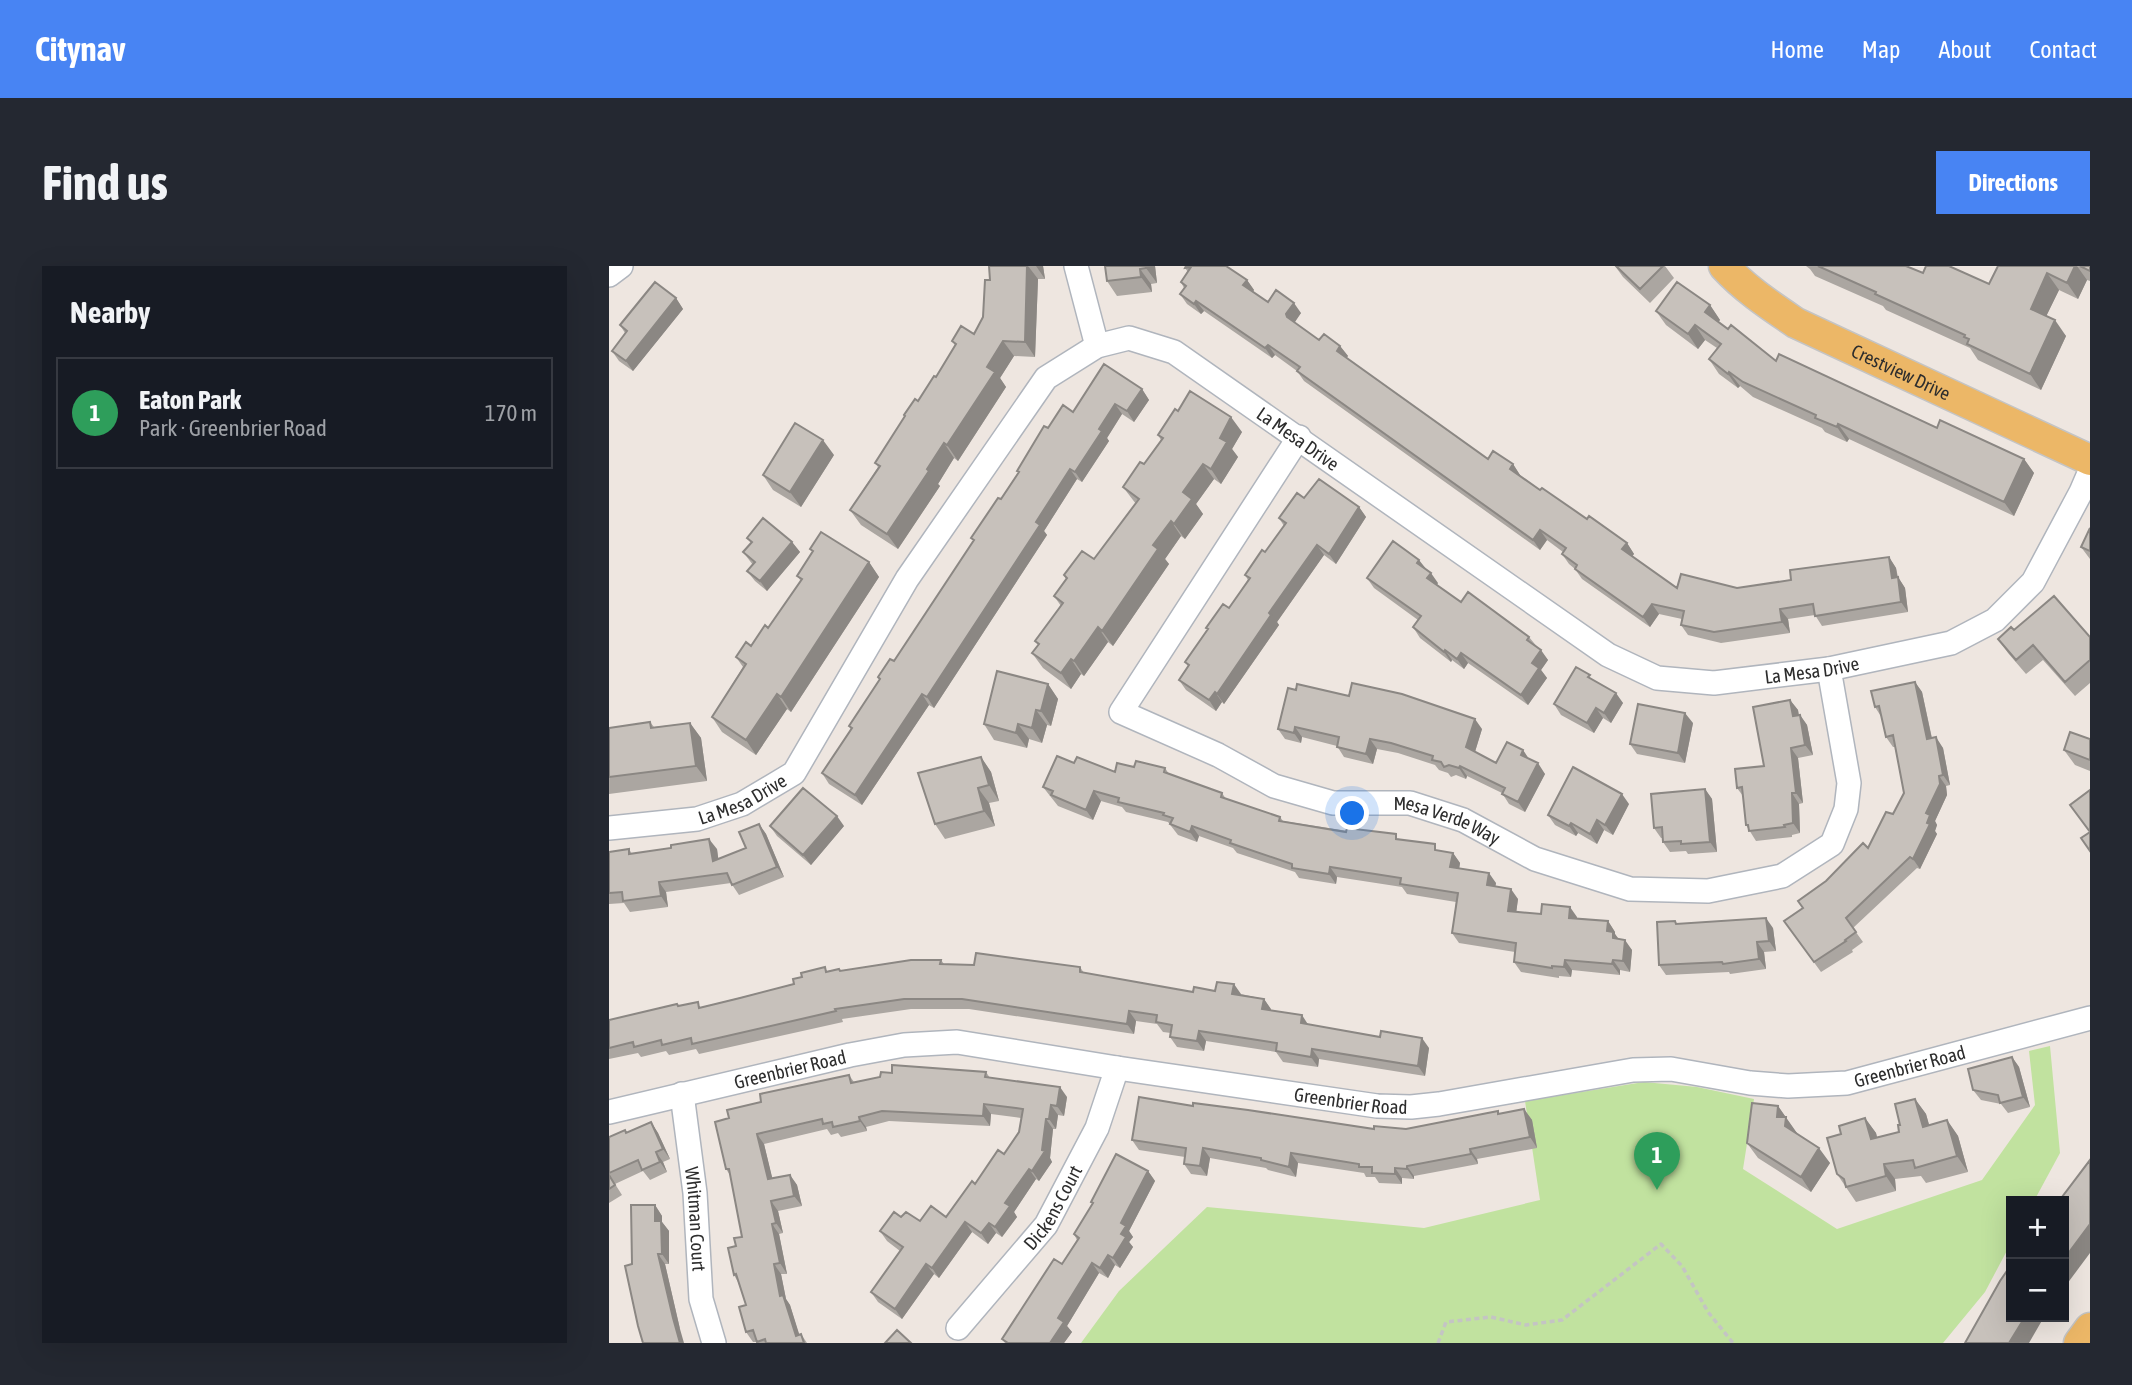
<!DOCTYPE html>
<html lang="en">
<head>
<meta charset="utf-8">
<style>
	body { margin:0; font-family:"Asap Condensed",sans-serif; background:#242831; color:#f1f3f6 }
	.controls { position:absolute; right:21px; bottom:21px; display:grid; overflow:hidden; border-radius:0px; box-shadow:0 7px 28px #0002 }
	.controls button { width:63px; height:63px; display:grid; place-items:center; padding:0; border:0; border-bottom:2px solid #363941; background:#171b24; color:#f1f3f6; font:35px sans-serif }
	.you { position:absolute; left:744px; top:548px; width:24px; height:24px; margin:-18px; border:5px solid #fff; border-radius:50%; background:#1a73e8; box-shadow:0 0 0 10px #1a73e833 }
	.badge { display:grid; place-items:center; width:46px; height:46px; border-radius:50%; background:#4884f3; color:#fff; font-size:23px; font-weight:700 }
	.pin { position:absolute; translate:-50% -58px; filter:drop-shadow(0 2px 4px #0008) }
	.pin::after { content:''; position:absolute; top:37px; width:24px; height:21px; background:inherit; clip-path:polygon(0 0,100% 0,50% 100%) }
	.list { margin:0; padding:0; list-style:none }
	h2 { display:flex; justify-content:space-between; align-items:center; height:91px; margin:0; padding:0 28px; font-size:30px }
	h2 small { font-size:23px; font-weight:400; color:#9ea1a6 }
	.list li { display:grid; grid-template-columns:46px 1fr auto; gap:21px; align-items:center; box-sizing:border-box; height:112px; margin:0 14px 14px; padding:0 14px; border:2px solid #363941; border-radius:0px }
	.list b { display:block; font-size:26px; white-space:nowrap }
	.list p { margin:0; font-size:23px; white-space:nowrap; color:#9ea1a6 }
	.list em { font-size:23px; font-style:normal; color:#9ea1a6 }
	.map { position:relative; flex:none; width:1481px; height:1077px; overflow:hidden; border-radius:0px }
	header { display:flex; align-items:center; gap:42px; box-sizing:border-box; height:98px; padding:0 35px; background:#4884f3; color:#fff }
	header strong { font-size:33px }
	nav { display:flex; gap:38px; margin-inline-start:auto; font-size:24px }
	.intro { display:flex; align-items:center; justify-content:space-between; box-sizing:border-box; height:168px; padding:0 42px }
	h1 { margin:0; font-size:49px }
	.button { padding:18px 32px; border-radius:0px; background:#4884f3; color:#fff; font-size:24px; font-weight:700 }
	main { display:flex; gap:42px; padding:0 42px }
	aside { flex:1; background:#171b24; border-radius:0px; box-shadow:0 7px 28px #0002 }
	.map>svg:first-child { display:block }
	.green { fill:#c1e29f }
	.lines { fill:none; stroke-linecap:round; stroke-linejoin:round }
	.minor-casing { stroke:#b0b5bd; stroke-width:26 }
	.major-casing { stroke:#c4c4c4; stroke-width:33 }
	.path { stroke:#c4c4c4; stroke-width:3.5; stroke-dasharray:5 3.5; stroke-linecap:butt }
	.minor { stroke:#fff; stroke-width:23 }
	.major { stroke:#ecb767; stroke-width:30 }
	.wall { fill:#aba6a1 }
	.shaded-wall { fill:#8b8783 }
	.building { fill:#c7c1bb; stroke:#8b8783; stroke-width:2 }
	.labels { text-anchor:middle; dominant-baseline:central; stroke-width:6; stroke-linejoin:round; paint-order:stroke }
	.street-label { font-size:19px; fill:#2d2d2d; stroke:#fff }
</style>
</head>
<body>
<header>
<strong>Citynav</strong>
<nav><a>Home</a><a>Map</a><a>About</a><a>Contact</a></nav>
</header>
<div class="intro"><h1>Find us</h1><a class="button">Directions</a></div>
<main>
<aside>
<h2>Nearby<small></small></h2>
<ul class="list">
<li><span class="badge" style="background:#2e9e5b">1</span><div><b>Eaton Park</b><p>Park · Greenbrier Road</p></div><em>170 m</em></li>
</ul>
</aside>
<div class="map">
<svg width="1481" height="1077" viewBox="0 0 1481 1077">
	<rect width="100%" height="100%" fill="#eee6e0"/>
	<path class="green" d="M 1441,780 L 1451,887 L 1425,935 L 1402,935 L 1402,977 L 1376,1026 L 1334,1077 L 472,1077 L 510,1025 L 598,941 L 815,962 L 931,934 L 916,835 L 1035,816 L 1088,821 L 1145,833 L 1134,903 L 1228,963 L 1373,914 L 1426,839 L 1420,785 Z"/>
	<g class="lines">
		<g class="minor-casing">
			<g id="minor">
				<path d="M 467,0 L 488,80"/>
				<path d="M 0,9 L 12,0"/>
				<path id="s1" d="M 690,171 L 512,446 L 609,489 L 665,520 L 724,537 L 801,537 L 854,554 L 926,593 L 1021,623 L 1099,625 L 1173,610 L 1223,578 L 1237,543 L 1240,517 L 1220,403"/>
				<path id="s2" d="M 0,562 L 88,553 L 133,538 L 185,507 L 298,313 L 437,112 L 488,80 L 520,72 L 565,86 L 999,389 L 1048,412 L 1105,417 L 1220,403 L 1342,377 L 1386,354 L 1424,316 L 1472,226 L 1481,205"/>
				<path id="s3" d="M 73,828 L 86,927 L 92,1033 L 105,1077"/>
				<path id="s4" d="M 0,846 L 241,789 L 295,779 L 348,776 L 508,802 L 768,840 L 802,841 L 830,838 L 1024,804 L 1062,803 L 1141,817 L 1179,820 L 1238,817 L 1481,752"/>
				<path id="s5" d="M 349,1062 L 437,959 L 488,862 L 508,802"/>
			</g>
		</g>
		<g class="major-casing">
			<g id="major">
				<path id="s6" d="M 1115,0 C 1136,23 1162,40 1187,57 L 1481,194"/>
				<path d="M 1470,1077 L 1481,1062"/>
			</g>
		</g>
		<path class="path" d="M 829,1077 L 837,1056 L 882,1051 L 917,1059 L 953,1054 L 1052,978 L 1073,1000 L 1099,1046 L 1124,1077"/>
		<use href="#minor" class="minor"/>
		<use href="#major" class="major"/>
	</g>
	<path class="wall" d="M 380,0 L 434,0 L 436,13 L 429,13 L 426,91 L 405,90 L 391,112 L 397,121 L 349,195 L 345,192 L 329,218 L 331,220 L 289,283 L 252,259 L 241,244 L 269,201 L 266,197 L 296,151 L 295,149 L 309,135 L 327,111 L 346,79 L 343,75 L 365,68 L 374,51 L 381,14 Z
		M 496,0 L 546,0 L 548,17 L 542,18 L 543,26 L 508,30 L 498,15 Z
		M 577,0 L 638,14 L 645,24 L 644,26 L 659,36 L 692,47 L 685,56 L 710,74 L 731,80 L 739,90 L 737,92 L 879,193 L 904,198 L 911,209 L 931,224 L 1018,277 L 1025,288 L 1023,290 L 1068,322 L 1128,322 L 1182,314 L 1280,291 L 1287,302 L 1289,311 L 1296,322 L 1299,346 L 1213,360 L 1206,349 L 1179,353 L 1181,367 L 1112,377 L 1079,369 L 1072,359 L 1073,353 L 1050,348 L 1041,361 L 973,313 L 966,303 L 960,298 L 953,288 L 954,286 L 938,274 L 931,284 L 695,115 L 688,105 L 666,89 L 663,92 L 595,45 L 592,48 L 578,38 L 571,28 L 575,22 L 572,16 L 579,6 L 576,2 Z
		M 1006,0 L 1056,0 L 1065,12 L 1041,37 L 1014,11 Z
		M 1197,0 L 1297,0 L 1314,7 L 1380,18 L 1389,0 L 1481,0 L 1481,15 L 1478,14 L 1469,33 L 1450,24 L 1437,50 L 1457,70 L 1432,124 L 1369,94 L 1361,82 L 1277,44 L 1274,40 L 1206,10 L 1201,3 Z
		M 67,32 L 74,43 L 24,105 L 10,95 L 3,85 L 16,67 L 11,59 Z
		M 1101,39 L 1111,54 L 1109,56 L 1167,95 L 1328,162 L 1415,193 L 1425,207 L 1405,250 L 1240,173 L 1238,176 L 1216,166 L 1213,162 L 1144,131 L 1131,120 L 1129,122 L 1110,108 L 1100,93 L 1108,82 L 1096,74 L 1089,83 L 1057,59 L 1047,45 Z
		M 533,123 L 540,134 L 525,156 L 513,148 L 498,172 L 500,175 L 473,216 L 468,213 L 435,265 L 438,269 L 325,442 L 320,439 L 253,539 L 220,518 L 213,507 L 242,464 L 240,460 L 271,413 L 269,411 L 285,395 L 365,276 L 362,272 L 392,233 L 409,207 L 408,205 L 439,162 L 464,146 Z
		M 569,145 L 633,166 L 623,183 L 629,191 L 612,218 L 605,213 L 587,238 L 594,248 L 576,273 L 572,270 L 556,293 L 560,298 L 504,380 L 499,376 L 475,410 L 472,408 L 462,423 L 434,402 L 423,387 L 429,379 L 426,375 L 452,340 L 445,330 L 457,313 L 455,309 L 485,293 L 527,238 L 514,221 L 535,198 L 552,174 L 549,169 Z
		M 225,189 L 192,241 L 164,224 L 154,209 Z
		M 695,232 L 750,241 L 757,251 L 727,298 L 715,289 L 668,356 L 670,359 L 615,438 L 613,436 L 607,445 L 577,424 L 570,414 L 579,400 L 576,396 L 599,364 L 620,342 L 639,314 L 636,309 L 656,286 L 675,260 L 670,252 Z
		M 1481,262 L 1481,293 L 1472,281 Z
		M 138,272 L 183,276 L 191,286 L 158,325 L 146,315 L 138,305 L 144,299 L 134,286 L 142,277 Z
		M 201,283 L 260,296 L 270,311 L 182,446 L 178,443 L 147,489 L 113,466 L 103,451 L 134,401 L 127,391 L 142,380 L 159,362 L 192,315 L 188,310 L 203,286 Z
		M 758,312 L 829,317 L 828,319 L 852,336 L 920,371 L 939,394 L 932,404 L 938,412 L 919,439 L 859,397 L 855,403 L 843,394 L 842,396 L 811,372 L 804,361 L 809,354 L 765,322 Z
		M 1405,364 L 1481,371 L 1481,417 L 1466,430 L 1434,394 L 1417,408 L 1399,387 L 1389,373 Z
		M 984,414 L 1014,437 L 1002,457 L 994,452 L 985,467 L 952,449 L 945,438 Z
		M 1306,416 L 1313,426 L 1323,472 L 1334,482 L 1341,519 L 1337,520 L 1338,529 L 1326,555 L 1328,559 L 1326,565 L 1328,568 L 1311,603 L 1308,602 L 1244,662 L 1254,676 L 1243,684 L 1244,686 L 1212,706 L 1175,655 L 1194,642 L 1217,615 L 1259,582 L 1284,548 L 1295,527 L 1286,481 L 1284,481 L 1277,471 L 1273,452 L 1266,441 Z
		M 439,418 L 449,433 L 442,460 L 438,459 L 433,477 L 420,473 L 418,482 L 385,474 L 375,458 Z
		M 679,422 L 873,463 L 866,486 L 887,497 L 914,484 L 920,493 L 936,508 L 916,546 L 900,538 L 893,527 L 858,510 L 857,513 L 847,509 L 842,511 L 839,507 L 830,504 L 826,499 L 789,487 L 768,483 L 764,498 L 735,491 L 728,480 L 693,471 L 692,477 L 676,473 L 669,463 Z
		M 1181,434 L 1189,444 L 1190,449 L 1191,449 L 1198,459 L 1204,489 L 1189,492 L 1194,537 L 1190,538 L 1191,567 L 1183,569 L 1183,571 L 1147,575 L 1137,559 L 1134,530 L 1128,522 L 1155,500 Z
		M 41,456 L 45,461 L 81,457 L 92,472 L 98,515 L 0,528 L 0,462 Z
		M 1084,457 L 1076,497 L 1028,488 L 1021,478 Z
		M 1481,473 L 1481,505 L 1466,499 L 1455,484 Z
		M 372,491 L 382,506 L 390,535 L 380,537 L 386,560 L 336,573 L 326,558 Z
		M 465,497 L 506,506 L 525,501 L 556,502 L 560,508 L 613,527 L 617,533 L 671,551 L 674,555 L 791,573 L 831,585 L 844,587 L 851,597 L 850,602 L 887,617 L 886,620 L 909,633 L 907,646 L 968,651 L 968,652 L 999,655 L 1006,666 L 1006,668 L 1009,673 L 1023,684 L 1021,706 L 1011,704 L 1011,709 L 963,704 L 962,711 L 950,710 L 950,712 L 912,706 L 905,696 L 906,686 L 850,677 L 843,667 L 847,636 L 798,628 L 793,621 L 728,611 L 727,618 L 690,612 L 686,606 L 628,587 L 624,582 L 590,570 L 588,576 L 569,569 L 559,556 L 517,546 L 513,541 L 492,535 L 484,554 L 449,540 L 434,521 Z
		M 1096,523 L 1103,533 L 1108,586 L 1079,588 L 1077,585 L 1061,586 L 1054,576 L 1054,572 L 1052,572 L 1045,562 Z
		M 1020,538 L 1004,569 L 995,564 L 988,578 L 969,567 L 967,570 L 946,559 L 939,549 Z
		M 150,558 L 157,568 L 175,611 L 130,629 L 122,617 L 57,626 L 59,641 L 21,646 L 15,637 L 0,638 L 0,586 L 20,583 L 23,588 L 108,583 L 109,593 L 137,582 Z
		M 161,560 L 235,560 L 202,599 L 168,570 Z
		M 1066,655 L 1068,658 L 1164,662 L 1167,685 L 1155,686 L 1157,703 L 1121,708 L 1120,706 L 1057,709 L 1050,699 Z
		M 332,694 L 335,698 L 471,701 L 475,707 L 584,726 L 632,728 L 655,733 L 662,744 L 699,758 L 820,782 L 816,810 L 710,793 L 709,801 L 674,796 L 667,786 L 597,775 L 595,785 L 568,781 L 561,771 L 562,767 L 554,766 L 548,758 L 527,755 L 525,768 L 360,743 L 302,743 L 233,753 L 234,756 L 90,788 L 87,783 L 60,789 L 57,785 L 32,791 L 29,787 L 0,793 L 0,754 L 68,738 L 70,740 L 93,741 L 185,718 L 219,705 L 230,703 L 232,705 Z
		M 1403,791 L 1410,801 L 1421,841 L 1399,847 L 1392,838 L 1372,834 L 1364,824 Z
		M 377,806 L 381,812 L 458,831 L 455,850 L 449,849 L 447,863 L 444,863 L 441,892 L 443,896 L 430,915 L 427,913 L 405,946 L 408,951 L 393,971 L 387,967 L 379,978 L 363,966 L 330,1012 L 325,1008 L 293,1053 L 269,1036 L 262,1026 L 291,985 L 278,975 L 271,965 L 292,951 L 311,955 L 337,951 L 366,918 L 395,888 L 410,866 L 412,852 L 382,848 L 381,860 L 280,855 L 257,861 L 258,865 L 232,871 L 229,867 L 222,869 L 218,863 L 155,878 L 163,912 L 181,909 L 188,919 L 193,940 L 169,945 L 174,967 L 170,968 L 178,1008 L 172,1008 L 177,1033 L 181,1039 L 190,1069 L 192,1068 L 198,1077 L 149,1077 L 148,1076 L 144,1076 L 137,1066 L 137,1039 L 129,1016 L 125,1009 L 127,980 L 133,971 L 121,909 L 117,903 L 120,852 L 152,836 L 240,809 L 245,816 L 271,811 L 283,807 Z
		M 1306,833 L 1317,848 L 1320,859 L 1338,854 L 1349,870 L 1359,906 L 1317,917 L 1312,910 L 1286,913 L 1287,925 L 1247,936 L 1228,908 L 1232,868 L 1256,852 L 1267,867 L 1268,871 L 1290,866 L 1291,859 Z
		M 584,840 L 765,863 L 797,863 L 889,845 L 891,848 L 915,843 L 923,854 L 928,882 L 868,893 L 869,898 L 805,910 L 805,913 L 793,912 L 793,918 L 770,917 L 766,911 L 757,911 L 755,907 L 689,897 L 687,911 L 659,904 L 657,902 L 601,892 L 598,910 L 582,908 L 575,898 L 576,891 L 530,884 L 523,874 Z
		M 1169,840 L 1188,868 L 1221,897 L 1202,926 L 1149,892 L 1138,877 Z
		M 42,856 L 49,867 L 61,893 L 54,896 L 58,906 L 41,914 L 34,905 L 6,918 L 13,929 L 0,937 L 0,871 L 18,867 Z
		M 539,905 L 546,915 L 520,965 L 524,971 L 520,976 L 524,981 L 511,1002 L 506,999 L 499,1012 L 490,1007 L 458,1060 L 463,1066 L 455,1077 L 396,1077 L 393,1073 L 453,998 L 468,974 L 465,968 L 483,938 L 482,936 Z
		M 46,939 L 53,950 L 53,956 L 60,965 L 60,998 L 56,998 L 71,1063 L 23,998 Z"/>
	<path class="shaded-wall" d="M 418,0 L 419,0 L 429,13 L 426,91 L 416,76 Z
		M 427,0 L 434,0 L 436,13 Z
		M 537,0 L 546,0 L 548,17 L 537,2 Z
		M 1466,0 L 1468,0 L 1478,14 L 1469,33 L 1458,17 Z
		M 531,3 L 542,18 L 543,26 L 532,11 Z
		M 1438,7 L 1450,24 L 1433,59 L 1422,43 Z
		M 638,14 L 645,24 L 641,29 L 634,19 Z
		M 67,32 L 74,43 L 24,105 L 17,95 Z
		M 587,35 L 595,45 L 592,48 L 585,38 Z
		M 685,37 L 692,47 L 684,59 L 677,48 Z
		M 1101,39 L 1111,54 L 1106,60 L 1096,46 Z
		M 1446,54 L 1457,70 L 1432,124 L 1421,108 Z
		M 1086,59 L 1096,74 L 1089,83 L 1079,68 Z
		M 394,75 L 405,90 L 391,112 L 397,121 L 349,195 L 338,179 L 378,101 Z
		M 659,79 L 666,89 L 663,92 L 656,82 Z
		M 731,80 L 739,90 L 735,95 L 728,85 Z
		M 1120,106 L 1131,120 L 1129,122 L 1119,108 Z
		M 533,123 L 540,134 L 525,156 L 518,145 Z
		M 506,138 L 513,148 L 498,172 L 500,175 L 473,216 L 466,206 L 490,163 Z
		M 622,151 L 633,166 L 623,183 L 629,191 L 612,218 L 602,203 L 611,172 Z
		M 1229,158 L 1240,173 L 1238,176 L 1228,161 Z
		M 214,174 L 225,189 L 192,241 L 181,226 Z
		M 335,177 L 345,192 L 329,218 L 331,220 L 289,283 L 278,268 Z
		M 1415,193 L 1425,207 L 1405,250 L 1395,236 Z
		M 594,198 L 605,213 L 587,238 L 594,248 L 576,273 L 565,258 L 574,226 Z
		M 904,198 L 911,209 L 908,213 L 901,203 Z
		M 461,203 L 468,213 L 435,265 L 438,269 L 325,442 L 318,431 L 427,256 Z
		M 750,241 L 757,251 L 727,298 L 720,288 Z
		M 562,255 L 572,270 L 556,293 L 560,298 L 504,380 L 493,365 L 544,279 Z
		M 931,264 L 938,274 L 931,284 L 924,274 Z
		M 183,276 L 191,286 L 158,325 L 151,315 Z
		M 1018,277 L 1025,288 L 1020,294 L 1013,283 Z
		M 708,279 L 715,289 L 668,356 L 670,359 L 615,438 L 608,428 L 660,347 Z
		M 1280,291 L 1287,302 L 1290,322 L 1283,312 Z
		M 810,294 L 818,304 L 808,297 Z
		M 260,296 L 270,311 L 182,446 L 172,431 Z
		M 822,307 L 829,317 L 825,322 L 818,312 Z
		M 1289,311 L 1296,322 L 1299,346 L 1292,336 Z
		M 1043,338 L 1050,348 L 1041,361 L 1034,351 Z
		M 1171,343 L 1179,353 L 1181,367 L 1173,356 Z
		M 489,361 L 499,376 L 475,410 L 465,395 Z
		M 836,384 L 843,394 L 842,396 L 835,386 Z
		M 932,384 L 939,394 L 932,404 L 938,412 L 919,439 L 912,429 L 923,397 Z
		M 852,387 L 859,397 L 855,403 L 848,393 Z
		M 462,393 L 472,408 L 462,423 L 452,407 Z
		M 1306,416 L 1313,426 L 1325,483 L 1318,473 Z
		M 439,418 L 449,433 L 442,460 L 432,445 Z
		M 606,426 L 613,436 L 607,445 L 600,434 Z
		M 1007,427 L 1014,437 L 1002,457 L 995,447 Z
		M 168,428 L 178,443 L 147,489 L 137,474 Z
		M 313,428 L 320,439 L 253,539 L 246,529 Z
		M 1181,434 L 1189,444 L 1191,460 L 1184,450 Z
		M 987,442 L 994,452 L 985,467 L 978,457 Z
		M 427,444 L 438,459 L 433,477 L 423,462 Z
		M 1076,447 L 1084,457 L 1076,497 L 1069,487 Z
		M 1191,449 L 1198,459 L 1204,489 L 1196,479 Z
		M 866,453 L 873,463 L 864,492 L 857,481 Z
		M 81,457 L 92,472 L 98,515 L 87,500 Z
		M 409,458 L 420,473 L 418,482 L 407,467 Z
		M 686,461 L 693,471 L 692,477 L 685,467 Z
		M 1327,471 L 1334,482 L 1341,519 L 1334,509 Z
		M 761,473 L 768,483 L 764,498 L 757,488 Z
		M 1182,482 L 1189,492 L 1194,537 L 1187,527 Z
		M 914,484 L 921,495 L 912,489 Z
		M 372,491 L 382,506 L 390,535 L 380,519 Z
		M 929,497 L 936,508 L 916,546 L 909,536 Z
		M 851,500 L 858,510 L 857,513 L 850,502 Z
		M 1330,510 L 1337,520 L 1338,529 L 1326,555 L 1328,559 L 1326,565 L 1328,568 L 1311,603 L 1304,593 L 1318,557 L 1317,547 Z
		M 369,522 L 380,537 L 386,560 L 375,545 Z
		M 1096,523 L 1103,533 L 1108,586 L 1101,576 Z
		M 485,525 L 492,535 L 484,554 L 477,544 Z
		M 1183,527 L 1190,538 L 1191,567 L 1184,557 Z
		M 1013,528 L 1020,538 L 1004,569 L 996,559 Z
		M 228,550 L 235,560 L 202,599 L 194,589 Z
		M 988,554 L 995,564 L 988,578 L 981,568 Z
		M 962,557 L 969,567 L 967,570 L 960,560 Z
		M 150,558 L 157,568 L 175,611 L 168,601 Z
		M 583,560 L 590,570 L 588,576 L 581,566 Z
		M 100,573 L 108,583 L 111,605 L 104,595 Z
		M 844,587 L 851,597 L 849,611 L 841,601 Z
		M 721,601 L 728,611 L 727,618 L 720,608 Z
		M 880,607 L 887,617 L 885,629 L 878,619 Z
		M 50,616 L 57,626 L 59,641 L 52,630 Z
		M 902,623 L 909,633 L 906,656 L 899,645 Z
		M 961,641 L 968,651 L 967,662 L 960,652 Z
		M 1157,652 L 1164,662 L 1167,685 L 1160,675 Z
		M 999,655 L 1006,666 L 1006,668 L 1012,676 L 1011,683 L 998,665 Z
		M 1016,674 L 1023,684 L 1021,706 L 1014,695 Z
		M 1148,676 L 1155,686 L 1157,703 L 1150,693 Z
		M 956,694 L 963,704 L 962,711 L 955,701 Z
		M 1004,694 L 1011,704 L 1011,709 L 1003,698 Z
		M 625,718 L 632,728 L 630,738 L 623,728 Z
		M 655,733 L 662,743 L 661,753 L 653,743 Z
		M 520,745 L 527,755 L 525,768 L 518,758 Z
		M 693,749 L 700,760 L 692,757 Z
		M 590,765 L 597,775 L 595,785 L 588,775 Z
		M 813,772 L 820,782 L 816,810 L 809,800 Z
		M 703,783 L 710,793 L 709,801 L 702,791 Z
		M 1403,791 L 1410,801 L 1421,841 L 1414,831 Z
		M 451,821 L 458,831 L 455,850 L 448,840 Z
		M 1306,833 L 1317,848 L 1325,876 L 1314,861 Z
		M 375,838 L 382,848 L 381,860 L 374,850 Z
		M 442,839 L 449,849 L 447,863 L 440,853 Z
		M 1169,840 L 1188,867 L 1187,876 L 1168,851 Z
		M 915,843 L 923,854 L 928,882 L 921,871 Z
		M 250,851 L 257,861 L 258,865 L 251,855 Z
		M 1256,852 L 1267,867 L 1272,888 L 1262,873 Z
		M 437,853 L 444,863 L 441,892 L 443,896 L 430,915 L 423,905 L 433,884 Z
		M 1338,854 L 1349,870 L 1359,906 L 1348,890 Z
		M 42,856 L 49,867 L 61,893 L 54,883 Z
		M 148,868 L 155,878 L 166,923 L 159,913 Z
		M 594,882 L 601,892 L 598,910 L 591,900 Z
		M 1210,882 L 1221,897 L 1202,926 L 1192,911 Z
		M 861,883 L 868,893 L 869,898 L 862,888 Z
		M 47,886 L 54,896 L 58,906 L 51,896 Z
		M 682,887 L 689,897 L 687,911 L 680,901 Z
		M 1275,898 L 1286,913 L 1287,925 L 1277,910 Z
		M 798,900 L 805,910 L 805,913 L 798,903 Z
		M 786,902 L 793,912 L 793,918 L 786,908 Z
		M 420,903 L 427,913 L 405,946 L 408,951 L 393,971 L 386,961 L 396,937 Z
		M 539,905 L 546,915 L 520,965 L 524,971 L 520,976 L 524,981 L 511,1002 L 504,992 L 512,968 L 512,957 Z
		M 181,909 L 188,919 L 193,940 L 185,930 Z
		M 162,935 L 169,945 L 174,967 L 167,957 Z
		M 46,939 L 53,950 L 53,956 L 60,965 L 60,998 L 53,988 L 46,955 Z
		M 356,956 L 363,966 L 330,1012 L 323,1002 Z
		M 380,957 L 387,967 L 379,978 L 372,967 Z
		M 163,958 L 170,968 L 178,1008 L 171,997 Z
		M 1481,958 L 1481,987 L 1455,1022 L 1455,993 Z
		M 49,988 L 56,998 L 71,1063 L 75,1077 L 71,1077 L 64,1052 Z
		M 499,989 L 506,999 L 499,1012 L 491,1002 Z
		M 483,997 L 490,1007 L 458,1060 L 463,1066 L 455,1077 L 441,1077 L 449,1052 Z
		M 165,998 L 172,1008 L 177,1033 L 181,1039 L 193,1077 L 187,1070 L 171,1030 Z
		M 317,998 L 325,1008 L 293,1053 L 286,1043 Z
		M 1416,1051 L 1435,1051 L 1420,1077 L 1400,1077 Z"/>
	<path class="building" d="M 380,0 L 418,0 L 416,76 L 394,75 L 378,101 L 386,106 L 338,179 L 335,177 L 318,203 L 320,205 L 278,268 L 241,244 L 271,200 L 266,197 L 296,150 L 295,149 L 306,133 L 309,135 L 325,110 L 327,111 L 347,78 L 343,75 L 352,60 L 365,68 L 374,51 L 376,14 L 381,14 Z
		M 496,0 L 537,0 L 537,2 L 531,3 L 532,11 L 498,15 Z
		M 577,0 L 617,0 L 638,14 L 634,19 L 659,36 L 667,24 L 685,37 L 677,48 L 678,51 L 710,74 L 715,68 L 731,80 L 728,85 L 879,193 L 884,185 L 904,198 L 901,203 L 931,224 L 933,222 L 978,253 L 980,250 L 1018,277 L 1013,283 L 1068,322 L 1072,308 L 1128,322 L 1182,314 L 1181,304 L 1280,291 L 1283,312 L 1289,311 L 1292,336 L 1206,350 L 1204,338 L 1171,343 L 1173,356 L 1105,366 L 1072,359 L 1075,345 L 1043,338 L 1034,351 L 966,303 L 968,299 L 953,288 L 957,282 L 931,264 L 924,274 L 688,105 L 691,101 L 659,79 L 656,82 L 587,35 L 585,38 L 571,28 L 577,20 L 572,16 L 582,1 L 576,2 Z
		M 1007,0 L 1054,0 L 1031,23 Z
		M 1209,0 L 1297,0 L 1314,7 L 1317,0 L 1340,0 L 1380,18 L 1389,0 L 1466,0 L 1458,17 L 1438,7 L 1422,43 L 1446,54 L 1421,108 L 1358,78 L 1360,73 L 1355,71 L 1356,69 L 1266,28 L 1267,26 Z
		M 1471,0 L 1481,0 L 1481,5 Z
		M 46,16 L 67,32 L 17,95 L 3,85 L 18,65 L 11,59 Z
		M 1068,16 L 1101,39 L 1096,46 L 1119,63 L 1122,59 L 1167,95 L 1170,88 L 1328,162 L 1331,154 L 1415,193 L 1395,236 L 1229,158 L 1228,161 L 1206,152 L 1207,149 L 1134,116 L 1120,106 L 1119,108 L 1100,93 L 1112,78 L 1086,59 L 1079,68 L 1047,45 Z
		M 495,98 L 533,123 L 518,145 L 506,138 L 490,163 L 493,165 L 466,206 L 461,203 L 427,256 L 431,259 L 318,431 L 313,428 L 246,529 L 213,507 L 243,462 L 240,460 L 271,413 L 269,411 L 281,393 L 285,395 L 365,274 L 362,272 L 389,232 L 392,233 L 410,206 L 408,205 L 435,160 L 439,162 L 454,139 L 464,146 Z
		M 581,125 L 622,151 L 611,172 L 618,176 L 602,203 L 594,198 L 574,226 L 583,233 L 565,258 L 562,255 L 544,279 L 549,283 L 493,365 L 489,361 L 465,395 L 462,393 L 452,407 L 423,387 L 430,378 L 426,375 L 454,337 L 445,330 L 458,312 L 455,309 L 473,285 L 485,293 L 530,233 L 514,221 L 531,196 L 535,198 L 554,172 L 549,169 L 566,143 L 569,145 Z
		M 186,157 L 214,174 L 181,226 L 154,209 Z
		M 710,213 L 750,241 L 720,288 L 708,279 L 660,347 L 662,349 L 608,428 L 606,426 L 600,434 L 570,414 L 580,399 L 576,396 L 599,363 L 597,362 L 614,338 L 620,342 L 641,312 L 636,309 L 653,284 L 656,286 L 677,257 L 670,252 L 688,227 L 695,232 Z
		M 154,252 L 183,276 L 151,315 L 138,305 L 146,296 L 134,286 L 143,276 L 138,272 Z
		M 1481,262 L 1481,285 L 1472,281 Z
		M 212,266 L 260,296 L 172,431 L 168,428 L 137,474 L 103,451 L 137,398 L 127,391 L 137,376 L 142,380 L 156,359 L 159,362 L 193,313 L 188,310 L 204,285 L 201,283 Z
		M 784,275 L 810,294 L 808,297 L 822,307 L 818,312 L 852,336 L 859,326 L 920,371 L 918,374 L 932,384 L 923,397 L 930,402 L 912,429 L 852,387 L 848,393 L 836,384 L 835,386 L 804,361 L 812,350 L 758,312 Z
		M 1445,330 L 1481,371 L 1481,394 L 1456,416 L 1424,379 L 1407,394 L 1389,373 L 1402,361 L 1405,364 Z
		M 967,401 L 981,409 L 979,411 L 1007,427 L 995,447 L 987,442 L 978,457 L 945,438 Z
		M 388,405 L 439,418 L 432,445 L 427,444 L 423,462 L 409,458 L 407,467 L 375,458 Z
		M 1306,416 L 1318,473 L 1327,471 L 1334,509 L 1330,510 L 1331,518 L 1317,547 L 1321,549 L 1318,557 L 1321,558 L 1304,593 L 1301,591 L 1237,652 L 1247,666 L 1236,674 L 1237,675 L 1205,696 L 1175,655 L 1194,642 L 1189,635 L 1217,615 L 1254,577 L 1259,582 L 1277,546 L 1284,548 L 1295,527 L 1284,469 L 1277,471 L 1270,440 L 1266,441 L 1262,425 Z
		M 743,417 L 793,428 L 866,453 L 857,481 L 887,497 L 898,476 L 914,484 L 912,489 L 929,497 L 909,536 L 893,528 L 896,522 L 851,500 L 850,502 L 840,499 L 835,501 L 832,496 L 823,494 L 824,490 L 782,477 L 761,473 L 757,488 L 728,481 L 730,471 L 686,461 L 685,467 L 669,463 L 679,422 L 687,424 L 688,418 L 740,430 Z
		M 1181,434 L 1184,450 L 1191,449 L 1196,479 L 1182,482 L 1187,527 L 1183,527 L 1184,557 L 1175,559 L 1176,561 L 1140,565 L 1139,559 L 1137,559 L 1133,521 L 1128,522 L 1126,503 L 1155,500 L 1144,441 Z
		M 1029,438 L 1076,447 L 1069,487 L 1021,478 Z
		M 41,456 L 42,462 L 81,457 L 87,500 L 0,511 L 0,462 Z
		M 1461,466 L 1481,473 L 1481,494 L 1455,484 Z
		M 448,490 L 465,497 L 468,491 L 506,506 L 508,497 L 525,501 L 527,495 L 556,502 L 555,506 L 613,527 L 612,531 L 671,551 L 670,555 L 737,566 L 738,562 L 787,568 L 787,573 L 826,578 L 826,584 L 844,587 L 841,601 L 880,607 L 878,619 L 902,623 L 899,645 L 932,648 L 933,638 L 961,641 L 960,652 L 999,655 L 998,665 L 1004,666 L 1004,672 L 1016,674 L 1014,695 L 1004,694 L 1003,698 L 956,694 L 955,701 L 943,700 L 943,702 L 905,696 L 907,677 L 843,667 L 849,627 L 791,618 L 792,612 L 721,601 L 720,608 L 683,602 L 683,598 L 621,577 L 622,574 L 583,560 L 581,566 L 561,558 L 564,552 L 554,549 L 555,547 L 509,536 L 510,532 L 485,525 L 477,544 L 442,529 L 444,525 L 434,521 Z
		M 372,491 L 380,519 L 369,522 L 375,545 L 326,558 L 309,507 Z
		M 964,501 L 1013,528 L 996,559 L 988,554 L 981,568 L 962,557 L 960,560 L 939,549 Z
		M 194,522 L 228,550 L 194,589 L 161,560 Z
		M 1096,523 L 1101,576 L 1072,578 L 1072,575 L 1054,576 L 1053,561 L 1045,562 L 1042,528 Z
		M 1481,524 L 1481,585 L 1472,572 L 1481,566 L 1461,539 Z
		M 150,558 L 168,601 L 123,619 L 118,607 L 50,616 L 52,630 L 14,635 L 13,626 L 0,627 L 0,586 L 20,583 L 20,588 L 62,582 L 62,579 L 100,573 L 104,595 L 137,582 L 130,566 Z
		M 1157,652 L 1160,675 L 1148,676 L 1150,693 L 1114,698 L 1113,696 L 1050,699 L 1048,656 L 1066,655 L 1067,658 Z
		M 367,687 L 471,701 L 471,706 L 584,726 L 585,721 L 606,725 L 608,716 L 625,718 L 623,728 L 655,733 L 653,743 L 693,749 L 692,757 L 771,771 L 772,765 L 813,772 L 809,800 L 703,783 L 702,791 L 667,785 L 668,777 L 590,765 L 588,775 L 561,771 L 563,759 L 547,756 L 548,749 L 520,745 L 518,758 L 353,733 L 295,733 L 226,743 L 227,745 L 83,778 L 82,772 L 53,779 L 52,774 L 25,781 L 24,776 L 0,782 L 0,754 L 68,738 L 69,740 L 89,736 L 90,742 L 131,732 L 185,718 L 184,713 L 193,711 L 192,707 L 216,701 L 217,706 L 230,703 L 231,705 L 302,694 L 332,694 L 331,698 L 365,699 Z
		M 1403,791 L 1414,831 L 1391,837 L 1389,829 L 1364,824 L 1359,803 Z
		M 283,799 L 377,806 L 376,811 L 451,821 L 448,840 L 442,839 L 440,853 L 437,853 L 433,884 L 436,885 L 423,905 L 420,903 L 396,937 L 401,940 L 386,961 L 380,957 L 372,967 L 356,956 L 323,1002 L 317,998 L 286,1043 L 262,1026 L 294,981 L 271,965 L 285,946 L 292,951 L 297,946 L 311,955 L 322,940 L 337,951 L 363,915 L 366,918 L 389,884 L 395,888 L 410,866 L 414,843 L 375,838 L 374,850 L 273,845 L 250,851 L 251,855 L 224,861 L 223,856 L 214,858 L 213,853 L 148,868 L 159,913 L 181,909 L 185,930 L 162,935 L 167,957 L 163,958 L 171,997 L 165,998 L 171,1030 L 174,1029 L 187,1070 L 192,1068 L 195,1077 L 157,1077 L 156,1073 L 148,1076 L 144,1064 L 137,1066 L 130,1041 L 137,1039 L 127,1008 L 125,1009 L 119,982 L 127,980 L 125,972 L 133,971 L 120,903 L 117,903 L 106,856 L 120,852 L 118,844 L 152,836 L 151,828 L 240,809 L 242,817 L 271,811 L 272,806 L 283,807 Z
		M 530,831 L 584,840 L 584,837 L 639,844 L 765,863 L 765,860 L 797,863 L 889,845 L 889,848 L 915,843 L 921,871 L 861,883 L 862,888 L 798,900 L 798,903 L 786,902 L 786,908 L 763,907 L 763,901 L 750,901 L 750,898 L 682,887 L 680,901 L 652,894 L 652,892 L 594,882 L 591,900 L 575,898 L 577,882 L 523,874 Z
		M 1306,833 L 1314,861 L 1338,854 L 1348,890 L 1306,902 L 1304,894 L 1275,898 L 1277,910 L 1237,921 L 1235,913 L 1228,908 L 1218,872 L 1232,868 L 1230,860 L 1256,852 L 1262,873 L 1290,866 L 1289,859 L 1291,859 L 1286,838 Z
		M 1143,837 L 1169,840 L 1168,851 L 1177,851 L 1176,860 L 1210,882 L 1192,911 L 1138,877 Z
		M 42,856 L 54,883 L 47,886 L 51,896 L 33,904 L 29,894 L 0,907 L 0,871 L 16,864 L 17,867 Z
		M 507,888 L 539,905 L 512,957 L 517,960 L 512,968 L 517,971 L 504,992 L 499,989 L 491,1002 L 483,997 L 449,1052 L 455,1056 L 441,1077 L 399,1077 L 393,1073 L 445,993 L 453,998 L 470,972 L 465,968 L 484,937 L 482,936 Z
		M 1481,894 L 1481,958 L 1455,993 L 1455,935 L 1450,935 Z
		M 0,909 L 6,919 L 0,923 Z
		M 22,939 L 46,939 L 46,955 L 52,955 L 53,988 L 49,988 L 64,1052 L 71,1077 L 34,1077 L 29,1060 L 16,1000 L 23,998 Z
		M 1402,999 L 1402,1051 L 1416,1051 L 1400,1077 L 1356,1077 L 1391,1015 Z
		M 288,1064 L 302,1077 L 276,1077 Z"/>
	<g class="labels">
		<g class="street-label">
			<text stroke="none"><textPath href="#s6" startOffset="208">Crestview Drive</textPath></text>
			<text stroke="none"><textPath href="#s2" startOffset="957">La Mesa Drive</textPath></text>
			<text stroke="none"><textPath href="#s2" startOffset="1545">La Mesa Drive</textPath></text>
			<text stroke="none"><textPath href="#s2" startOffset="138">La Mesa Drive</textPath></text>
			<text stroke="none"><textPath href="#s1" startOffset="676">Mesa Verde Way</textPath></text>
			<text stroke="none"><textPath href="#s4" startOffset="1320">Greenbrier Road</textPath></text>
			<text stroke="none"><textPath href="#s4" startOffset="186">Greenbrier Road</textPath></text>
			<text stroke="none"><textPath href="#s4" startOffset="754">Greenbrier Road</textPath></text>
			<text stroke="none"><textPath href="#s5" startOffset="154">Dickens Court</textPath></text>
			<text stroke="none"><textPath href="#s3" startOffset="126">Whitman Court</textPath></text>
		</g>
	</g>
</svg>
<div class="controls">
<button>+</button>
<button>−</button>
</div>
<div class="you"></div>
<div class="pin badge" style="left:1048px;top:924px;background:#2e9e5b">1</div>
</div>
</main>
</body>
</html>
